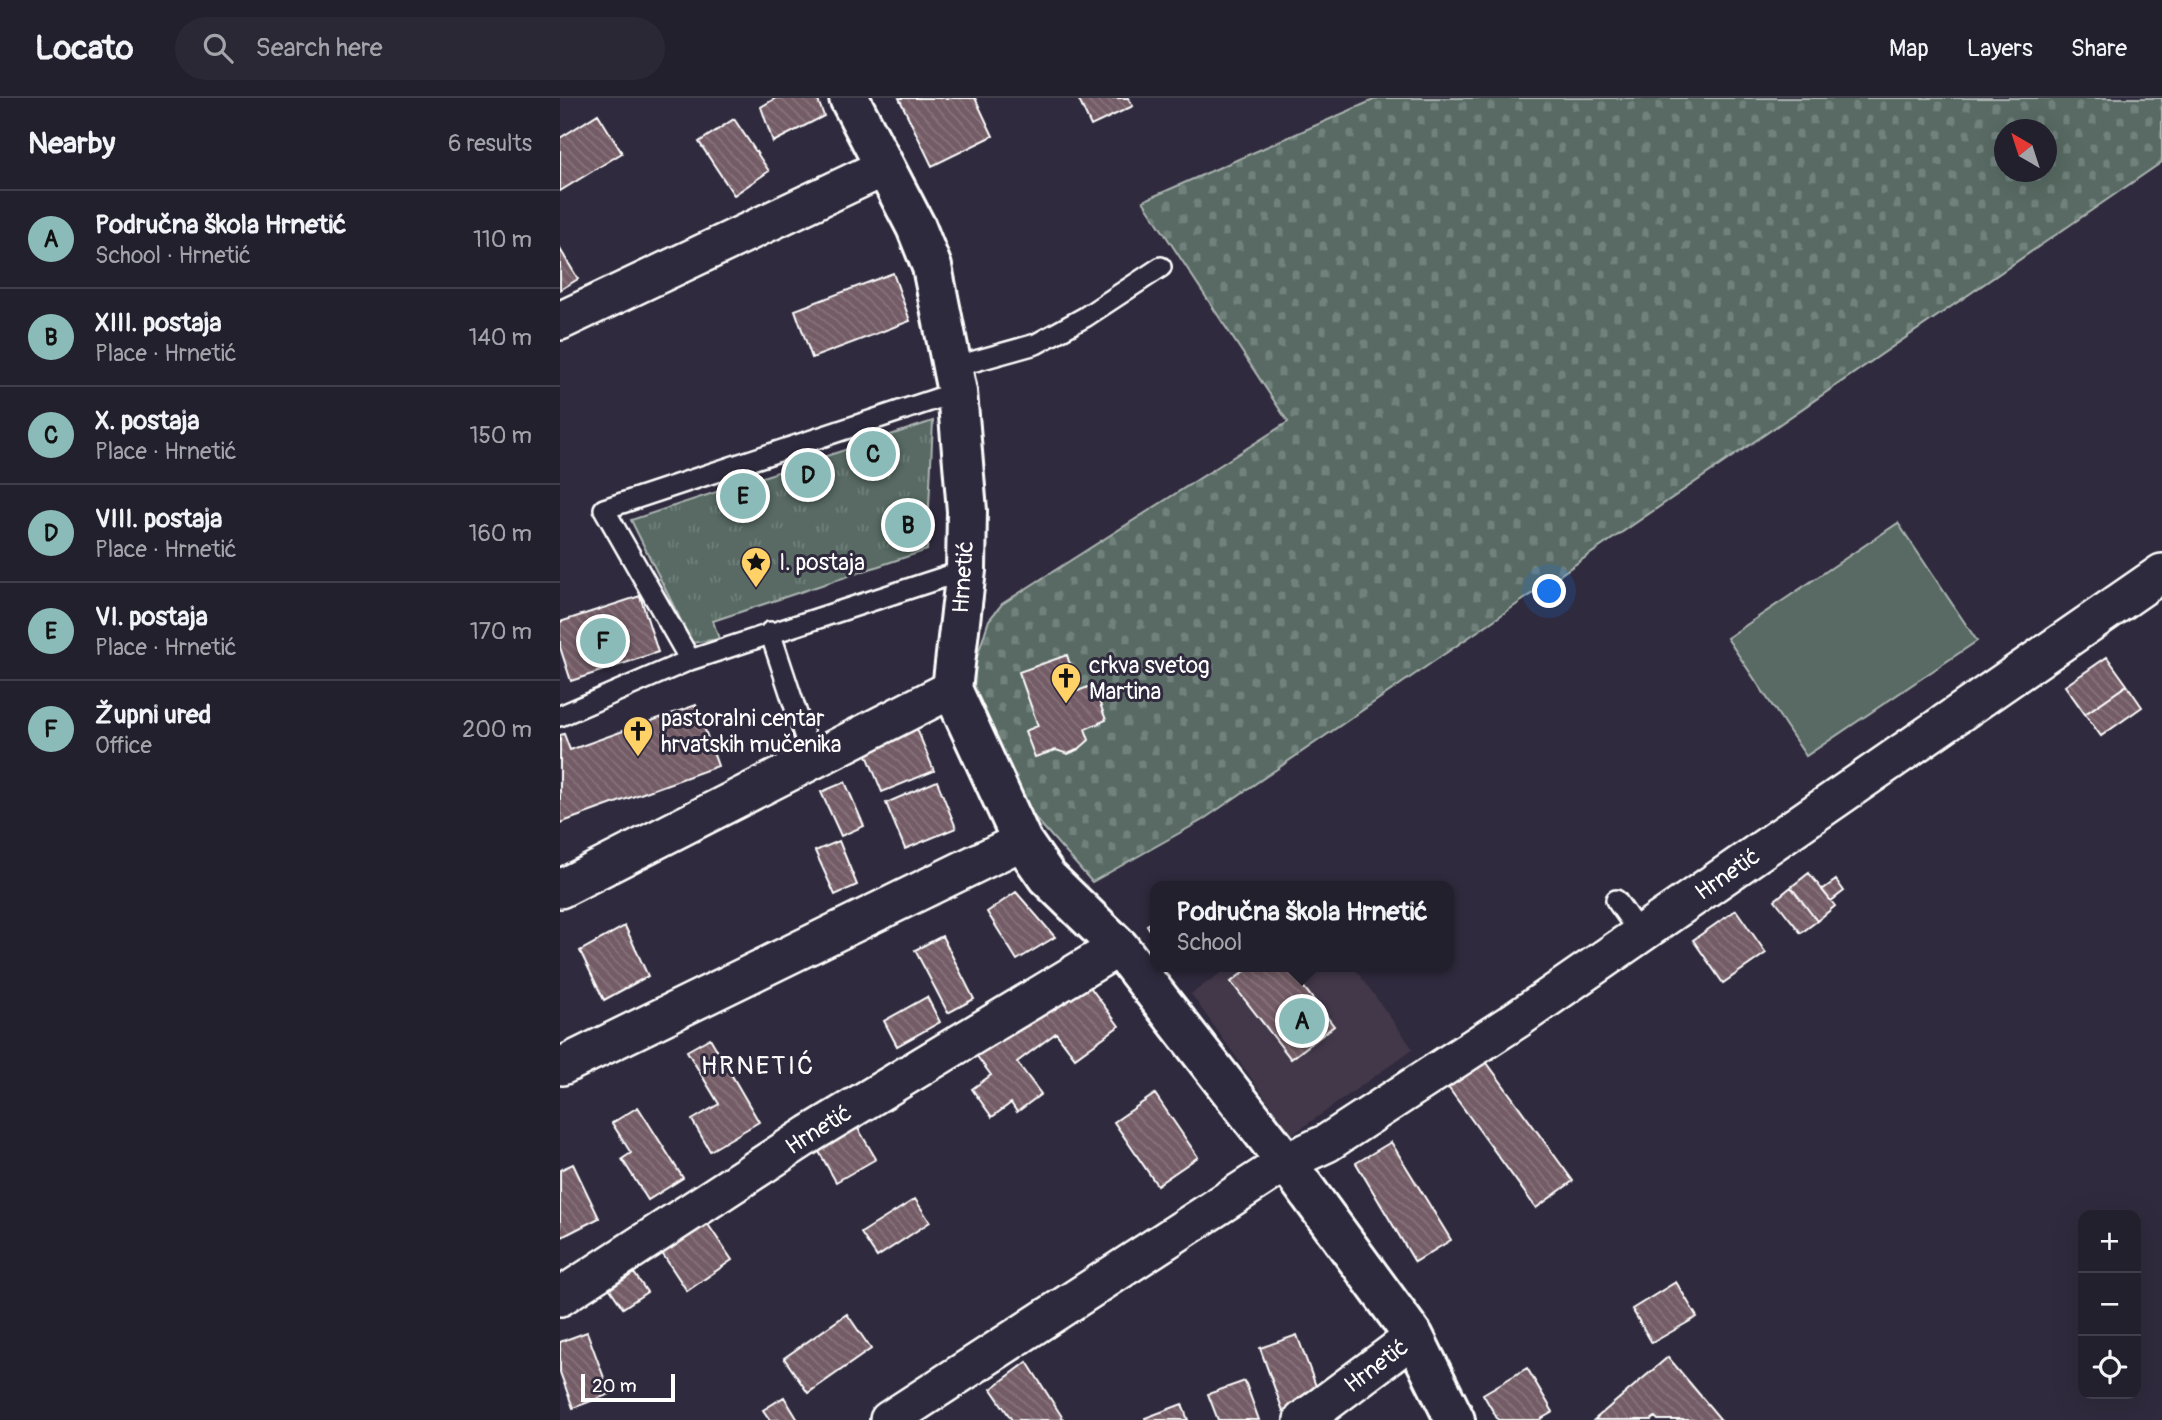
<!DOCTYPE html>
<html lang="en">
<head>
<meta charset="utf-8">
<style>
	body { margin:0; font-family:Pangolin,sans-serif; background:#2b2836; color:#f1f3f6 }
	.controls { position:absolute; right:21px; bottom:21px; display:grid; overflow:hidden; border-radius:14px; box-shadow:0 7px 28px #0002 }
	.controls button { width:63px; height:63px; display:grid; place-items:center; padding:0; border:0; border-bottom:2px solid #403e4a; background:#23202e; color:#f1f3f6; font:35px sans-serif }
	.compass { position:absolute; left:1434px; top:21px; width:63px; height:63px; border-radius:50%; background:#23202e; box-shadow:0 7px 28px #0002; rotate:321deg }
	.scale { position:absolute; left:21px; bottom:18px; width:94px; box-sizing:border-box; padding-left:7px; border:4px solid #fff; border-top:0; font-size:19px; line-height:24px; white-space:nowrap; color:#fff; -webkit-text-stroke:5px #2f2a3d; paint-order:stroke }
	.you { position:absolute; left:990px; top:494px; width:24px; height:24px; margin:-18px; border:5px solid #fff; border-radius:50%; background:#1a73e8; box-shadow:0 0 0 10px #1a73e833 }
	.badge { display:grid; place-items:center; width:46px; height:46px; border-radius:50%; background:#8bbbb9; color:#111; font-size:23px; font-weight:700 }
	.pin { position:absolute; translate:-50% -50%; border:4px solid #fff; box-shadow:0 2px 7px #0006 }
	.popup { position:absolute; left:590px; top:783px; width:304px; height:91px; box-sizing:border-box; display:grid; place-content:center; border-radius:14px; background:#23202e; filter:drop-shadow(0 2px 5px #0005); font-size:23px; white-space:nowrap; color:#a3a3aa }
	.popup b { font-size:26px; color:#f1f3f6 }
	.popup::after { content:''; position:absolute; left:50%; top:100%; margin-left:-14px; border:14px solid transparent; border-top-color:#23202e }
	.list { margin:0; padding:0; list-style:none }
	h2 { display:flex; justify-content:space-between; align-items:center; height:91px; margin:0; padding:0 28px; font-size:30px }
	h2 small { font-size:23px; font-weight:400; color:#a3a3aa }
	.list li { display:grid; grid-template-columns:46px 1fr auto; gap:21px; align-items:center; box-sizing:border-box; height:98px; padding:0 28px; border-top:2px solid #403e4a }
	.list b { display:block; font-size:26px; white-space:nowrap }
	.list p { margin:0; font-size:23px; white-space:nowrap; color:#a3a3aa }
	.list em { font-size:23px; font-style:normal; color:#a3a3aa }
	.icon { flex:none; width:38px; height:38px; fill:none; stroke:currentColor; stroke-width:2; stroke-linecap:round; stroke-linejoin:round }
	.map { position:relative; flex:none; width:1602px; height:1322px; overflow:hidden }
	header { display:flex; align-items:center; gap:42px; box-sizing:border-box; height:98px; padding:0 35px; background:#23202e; border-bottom:2px solid #403e4a }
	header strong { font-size:33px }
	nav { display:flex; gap:38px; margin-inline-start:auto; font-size:24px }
	.search { width:490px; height:63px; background:#2b2836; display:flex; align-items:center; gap:18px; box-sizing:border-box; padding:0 24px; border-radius:38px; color:#a3a3aa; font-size:26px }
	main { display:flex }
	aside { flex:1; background:#23202e }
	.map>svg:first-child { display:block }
	.built { fill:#433949 }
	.cemetery { fill:url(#cemetery-stones); stroke:#acb5b2; stroke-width:2; fill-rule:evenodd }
	.park { fill:url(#park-tufts); stroke:#acb5b2; stroke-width:2 }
	.pitch { fill:#586b64; stroke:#acb5b2; stroke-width:2 }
	.building { fill:url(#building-back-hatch); stroke:#fff; stroke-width:2 }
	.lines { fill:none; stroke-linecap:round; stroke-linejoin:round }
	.service-casing { stroke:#fff; stroke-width:24 }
	.minor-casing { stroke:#fff; stroke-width:42 }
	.tertiary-casing { stroke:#fff; stroke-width:44 }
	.service { stroke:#2f2a3d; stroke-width:19 }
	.minor { stroke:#2f2a3d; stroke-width:37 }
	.tertiary { stroke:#2f2a3d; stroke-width:38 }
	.labels { text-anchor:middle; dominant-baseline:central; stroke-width:6; stroke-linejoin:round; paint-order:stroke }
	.poi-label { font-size:23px; fill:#fff; stroke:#2f2a3d; text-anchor:start }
	.street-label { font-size:23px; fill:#fff; stroke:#2f2a3d }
	.quarter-label { font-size:26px; letter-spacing:2px; fill:#fff; stroke:#2f2a3d }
</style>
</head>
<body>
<header>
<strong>Locato</strong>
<div class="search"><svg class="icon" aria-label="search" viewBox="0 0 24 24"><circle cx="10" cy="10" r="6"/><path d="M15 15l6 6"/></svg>Search here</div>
<nav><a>Map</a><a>Layers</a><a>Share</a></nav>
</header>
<main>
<aside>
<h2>Nearby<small>6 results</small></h2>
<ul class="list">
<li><span class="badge">A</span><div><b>Područna škola Hrnetić</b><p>School · Hrnetić</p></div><em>110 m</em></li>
<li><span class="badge">B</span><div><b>XIII. postaja</b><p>Place · Hrnetić</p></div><em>140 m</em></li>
<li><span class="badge">C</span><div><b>X. postaja</b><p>Place · Hrnetić</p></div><em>150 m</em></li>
<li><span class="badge">D</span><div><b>VIII. postaja</b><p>Place · Hrnetić</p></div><em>160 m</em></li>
<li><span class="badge">E</span><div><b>VI. postaja</b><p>Place · Hrnetić</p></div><em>170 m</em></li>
<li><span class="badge">F</span><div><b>Župni ured</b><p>Office</p></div><em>200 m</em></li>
</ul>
</aside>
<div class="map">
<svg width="1602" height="1322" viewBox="0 0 1602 1322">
	<defs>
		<pattern id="cemetery-stones" width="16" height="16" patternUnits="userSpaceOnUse" patternTransform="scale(1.75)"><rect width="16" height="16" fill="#586b64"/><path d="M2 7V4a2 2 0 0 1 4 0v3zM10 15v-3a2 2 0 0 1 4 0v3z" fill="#71817b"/></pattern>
		<pattern id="park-tufts" width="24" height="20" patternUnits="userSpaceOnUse" patternTransform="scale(1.75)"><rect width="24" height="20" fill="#586b64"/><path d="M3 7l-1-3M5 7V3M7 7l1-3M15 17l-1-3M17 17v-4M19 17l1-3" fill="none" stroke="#71817b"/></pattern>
		<pattern id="building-back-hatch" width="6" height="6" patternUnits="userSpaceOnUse" patternTransform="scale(1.75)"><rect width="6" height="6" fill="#735b65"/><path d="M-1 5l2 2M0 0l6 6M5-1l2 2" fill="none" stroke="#88747c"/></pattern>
	</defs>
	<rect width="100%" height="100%" fill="#2f2a3d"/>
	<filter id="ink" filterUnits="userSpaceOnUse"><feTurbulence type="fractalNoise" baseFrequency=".0143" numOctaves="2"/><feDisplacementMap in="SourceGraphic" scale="14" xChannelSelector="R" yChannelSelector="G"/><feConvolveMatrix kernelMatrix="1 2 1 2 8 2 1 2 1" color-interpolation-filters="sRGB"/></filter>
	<g filter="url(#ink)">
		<path class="built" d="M 669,869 L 794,869 L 853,951 L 732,1037 L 631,896 Z"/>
		<path class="cemetery" d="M 818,0 L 1602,0 L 1602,64 L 641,723 L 532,784 L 447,688 L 413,598 L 415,565 L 429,522 L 442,506 L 728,324 L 583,103 ZM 1444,32 L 1486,32 L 1486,74 L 1444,74 Z"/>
		<path class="park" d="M 373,323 L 367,452 L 153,523 L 159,541 L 132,545 L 71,422 Z"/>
		<path class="pitch" d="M 1338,425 L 1417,543 L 1246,658 L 1167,540 Z"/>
		<path class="building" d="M 216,0 L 257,0 L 264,18 L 213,44 L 201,9 Z
			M 339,0 L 415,0 L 433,38 L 372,68 Z
			M 518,0 L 568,0 L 573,8 L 531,28 Z
			M 38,16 L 62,55 L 0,93 L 0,40 Z
			M 174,21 L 209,73 L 174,97 L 139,44 Z
			M 0,151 L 18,181 L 0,192 Z
			M 333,175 L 350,223 L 252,260 L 235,212 Z
			M 80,498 L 98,554 L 11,583 L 0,549 L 0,524 Z
			M 507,557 L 518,593 L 533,587 L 546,622 L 525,631 L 529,642 L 519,651 L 508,656 L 496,652 L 475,659 L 465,633 L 478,628 L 459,574 Z
			M 1547,559 L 1567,587 L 1525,616 L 1505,588 Z
			M 1567,587 L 1582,609 L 1541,638 L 1525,616 Z
			M 136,607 L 158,668 L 0,725 L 0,637 L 4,636 L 10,652 Z
			M 355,626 L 374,673 L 322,694 L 303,647 Z
			M 377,683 L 396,730 L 345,751 L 326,705 Z
			M 285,684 L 304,728 L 281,738 L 261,694 Z
			M 279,743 L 297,787 L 275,797 L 255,753 Z
			M 1249,775 L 1275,808 L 1257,823 L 1231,789 Z
			M 1276,782 L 1284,793 L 1271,803 L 1262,792 Z
			M 1231,789 L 1257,823 L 1241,835 L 1215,802 Z
			M 456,794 L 495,839 L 457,862 L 427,814 Z
			M 1176,812 L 1206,855 L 1163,885 L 1133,842 Z
			M 595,822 L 595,840 L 587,827 Z
			M 65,828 L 88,878 L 44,902 L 20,853 Z
			M 382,838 L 414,901 L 388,915 L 355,852 Z
			M 690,869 L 728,869 L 774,928 L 731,961 L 671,884 Z
			M 519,874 L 559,928 L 515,960 L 496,935 L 457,964 L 481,996 L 457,1014 L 451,1005 L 432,1019 L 412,991 L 431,977 L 413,953 Z
			M 367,899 L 380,924 L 337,948 L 324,923 Z
			M 150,940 L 199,1024 L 150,1053 L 132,1022 L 159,1006 L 127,953 Z
			M 922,958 L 1013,1083 L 976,1110 L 885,985 Z
			M 595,996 L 638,1059 L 597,1087 L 554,1024 Z
			M 78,1009 L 123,1080 L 88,1102 L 62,1061 L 71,1055 L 52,1025 Z
			M 296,1027 L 316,1061 L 276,1084 L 257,1050 Z
			M 831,1044 L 891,1142 L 855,1164 L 796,1065 Z
			M 13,1066 L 39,1120 L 0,1140 L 0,1072 Z
			M 355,1101 L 370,1124 L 317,1159 L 301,1135 Z
			M 145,1122 L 172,1162 L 127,1193 L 100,1152 Z
			M 74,1175 L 87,1194 L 63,1210 L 50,1191 Z
			M 1116,1184 L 1137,1219 L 1092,1245 L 1072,1211 Z
			M 287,1216 L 311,1251 L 248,1295 L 224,1260 Z
			M 27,1234 L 50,1296 L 13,1310 L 0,1274 L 0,1244 Z
			M 737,1237 L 760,1299 L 723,1313 L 700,1250 Z
			M 1108,1259 L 1161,1322 L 1098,1322 L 1095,1319 L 1091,1322 L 1034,1322 Z
			M 467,1264 L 504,1322 L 452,1322 L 431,1291 Z
			M 967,1270 L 993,1314 L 979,1322 L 938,1322 L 923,1296 Z
			M 685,1283 L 699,1322 L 658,1322 L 648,1296 Z
			M 224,1299 L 238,1322 L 210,1322 L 203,1312 Z
			M 622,1306 L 628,1322 L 586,1322 L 585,1320 Z"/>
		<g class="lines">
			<g class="service-casing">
				<path id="service" d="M 390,270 L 476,246 L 525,219 L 601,169
					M 397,294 L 44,411 L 130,562 L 406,472
					M 210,534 L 252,661
					M 0,618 L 130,562
					M 1056,802 L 1080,836"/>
			</g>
			<g class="minor-casing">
				<g id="minor">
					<path d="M 0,223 L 325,69"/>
					<path d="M 0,791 L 392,591"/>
					<path d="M 2,968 L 462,743"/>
					<path id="s1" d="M 0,1199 L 250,1036 L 559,849"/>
					<path id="s2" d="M 329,1322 L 726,1064 L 767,1045 L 956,922 L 1602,475"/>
					<path id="s3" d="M 743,1322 L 854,1239"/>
				</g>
			</g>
			<g class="tertiary-casing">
				<path id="tertiary" d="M 289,0 L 356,129 L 372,169 L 397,294 L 407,413 L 406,472 L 392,591 L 462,743 L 487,779 L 559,849 L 726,1064 L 854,1239 L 895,1322"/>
			</g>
			<use href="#service" class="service"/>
			<use href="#minor" class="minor"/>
			<use href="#tertiary" class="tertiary"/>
		</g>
	</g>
	<defs>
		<g id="sight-pin" transform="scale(1.575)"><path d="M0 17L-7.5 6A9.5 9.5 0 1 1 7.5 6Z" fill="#ffd166" stroke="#2f2a3d"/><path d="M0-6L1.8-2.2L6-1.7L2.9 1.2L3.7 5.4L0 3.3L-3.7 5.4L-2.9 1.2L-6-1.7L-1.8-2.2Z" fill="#111"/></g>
		<g id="church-pin" transform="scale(1.575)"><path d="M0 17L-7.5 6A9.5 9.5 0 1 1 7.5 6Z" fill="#ffd166" stroke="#2f2a3d"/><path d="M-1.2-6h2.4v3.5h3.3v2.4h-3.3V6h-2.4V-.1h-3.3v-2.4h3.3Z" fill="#111"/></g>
	</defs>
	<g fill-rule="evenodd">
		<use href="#sight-pin" x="196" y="464"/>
		<use href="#church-pin" x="506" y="580"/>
		<use href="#church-pin" x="78" y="633"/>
	</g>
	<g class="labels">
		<g class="poi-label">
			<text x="219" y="464">I. postaja</text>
			<text x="529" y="567">crkva svetog<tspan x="529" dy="26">Martina</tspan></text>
			<text x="101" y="620">pastoralni centar<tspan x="101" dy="26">hrvatskih mučenika</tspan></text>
		</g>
		<g class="street-label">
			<text transform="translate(403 479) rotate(-86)">Hrnetić</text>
			<text stroke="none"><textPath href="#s2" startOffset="1001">Hrnetić</textPath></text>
			<text stroke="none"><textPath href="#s1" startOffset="308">Hrnetić</textPath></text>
			<text stroke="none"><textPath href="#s3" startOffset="91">Hrnetić</textPath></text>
		</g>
		<g class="quarter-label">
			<text x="198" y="968">HRNETIĆ</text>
		</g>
	</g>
</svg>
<div class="controls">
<button>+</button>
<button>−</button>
<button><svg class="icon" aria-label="locate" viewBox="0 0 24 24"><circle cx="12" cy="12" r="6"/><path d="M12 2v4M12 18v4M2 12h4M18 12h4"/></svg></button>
</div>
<svg class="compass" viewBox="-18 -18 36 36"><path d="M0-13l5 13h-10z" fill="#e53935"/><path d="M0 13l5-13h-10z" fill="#a3a3aa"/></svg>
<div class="scale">20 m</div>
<div class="you"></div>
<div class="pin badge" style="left:742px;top:923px">A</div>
<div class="popup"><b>Područna škola Hrnetić</b>School</div>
<div class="pin badge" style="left:348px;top:427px">B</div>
<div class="pin badge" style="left:313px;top:356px">C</div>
<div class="pin badge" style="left:248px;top:377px">D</div>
<div class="pin badge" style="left:183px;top:398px">E</div>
<div class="pin badge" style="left:43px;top:543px">F</div>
</div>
</main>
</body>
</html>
